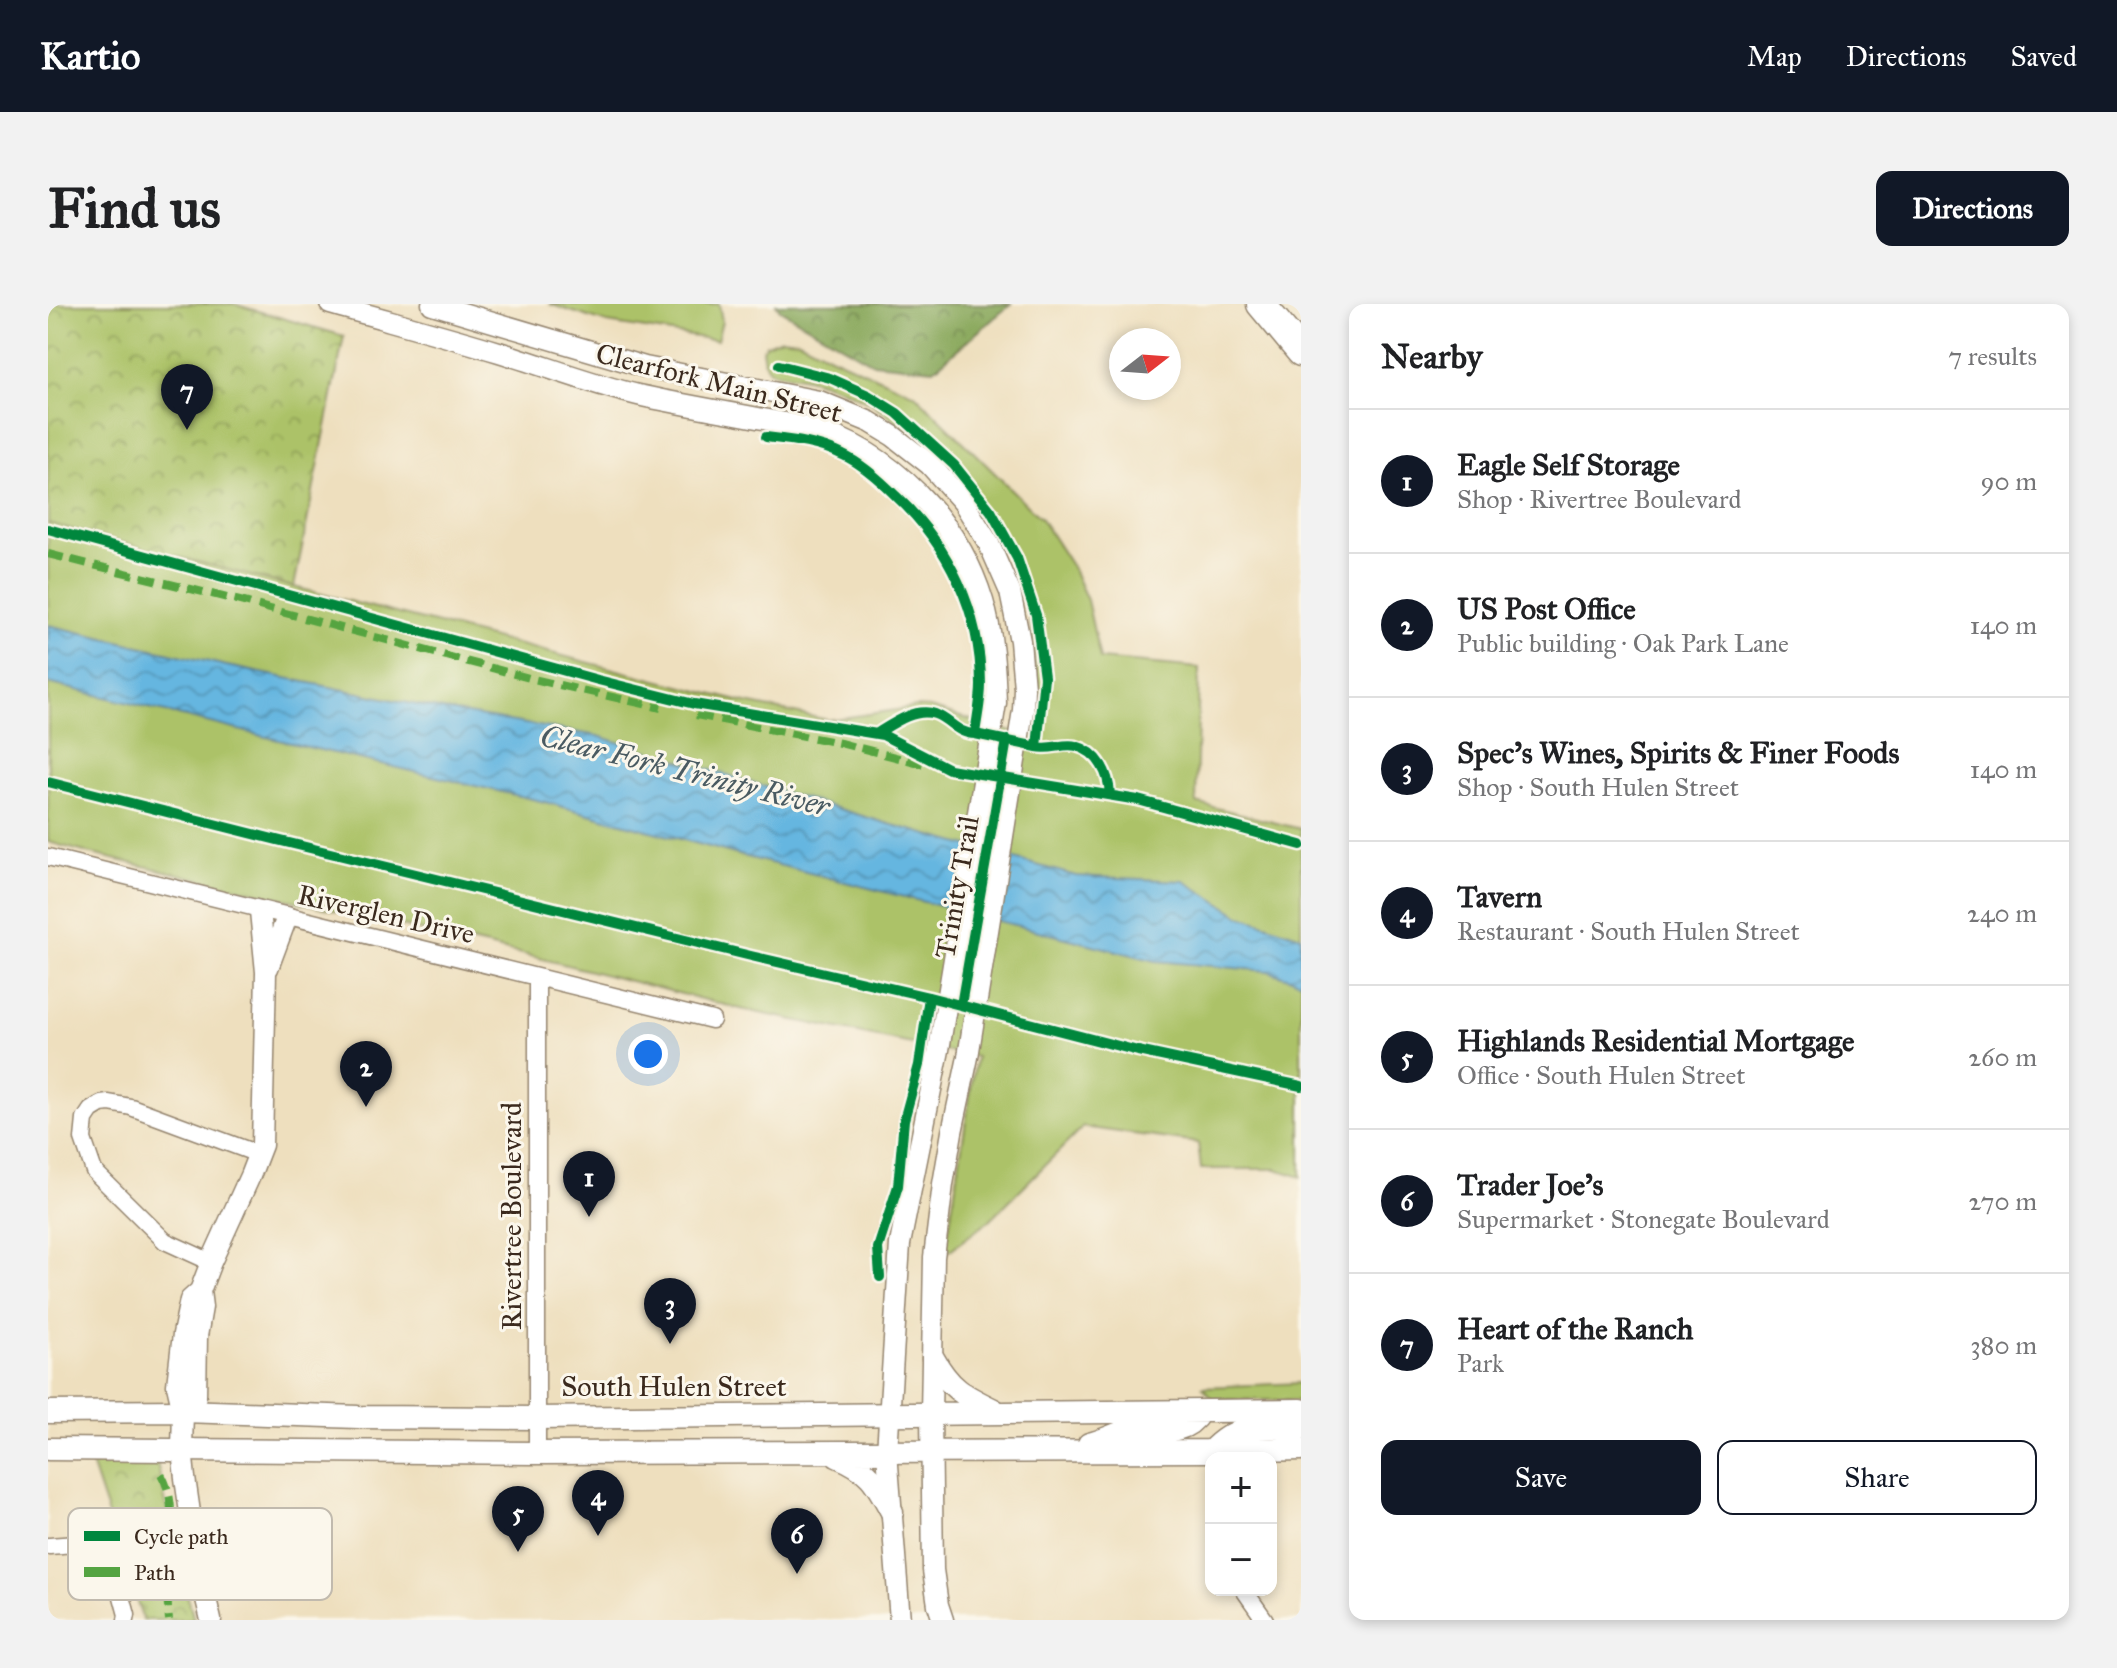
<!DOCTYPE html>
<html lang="en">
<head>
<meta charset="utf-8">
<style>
	body { margin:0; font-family:"IM FELL Great Primer",serif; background:#f2f2f2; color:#202124 }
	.controls { position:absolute; right:24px; bottom:24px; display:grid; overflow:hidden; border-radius:16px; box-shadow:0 4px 12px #0003 }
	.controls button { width:72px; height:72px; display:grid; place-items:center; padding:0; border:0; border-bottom:2px solid #e0e0e0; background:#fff; color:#202124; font:40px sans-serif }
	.compass { position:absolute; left:1061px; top:24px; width:72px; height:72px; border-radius:50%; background:#fff; box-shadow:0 4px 12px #0003; rotate:73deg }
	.you { position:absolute; left:600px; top:750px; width:28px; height:28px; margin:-20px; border:6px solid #fff; border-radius:50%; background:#1a73e8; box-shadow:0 0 0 12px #1a73e833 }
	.badge { display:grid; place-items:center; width:52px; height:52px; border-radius:50%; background:#111827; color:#fff; font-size:26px; font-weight:700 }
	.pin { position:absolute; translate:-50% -66px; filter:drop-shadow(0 2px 4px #0008) }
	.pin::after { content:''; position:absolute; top:42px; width:28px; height:24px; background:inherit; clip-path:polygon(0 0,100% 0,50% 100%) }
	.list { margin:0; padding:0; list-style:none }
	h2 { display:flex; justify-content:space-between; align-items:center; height:104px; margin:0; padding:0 32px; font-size:34px }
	h2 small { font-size:26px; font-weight:400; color:#757577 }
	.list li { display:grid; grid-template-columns:52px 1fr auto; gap:24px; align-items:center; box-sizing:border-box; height:144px; padding:0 32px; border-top:2px solid #e0e0e0 }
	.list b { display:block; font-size:30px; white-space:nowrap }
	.list p { margin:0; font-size:26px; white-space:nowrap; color:#757577 }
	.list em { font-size:26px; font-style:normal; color:#757577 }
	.actions { display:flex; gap:16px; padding:24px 32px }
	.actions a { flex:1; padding:18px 0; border:2px solid #111827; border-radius:16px; text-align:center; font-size:28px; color:#111827 }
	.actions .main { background:#111827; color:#fff }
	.map { position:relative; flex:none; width:1253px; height:1316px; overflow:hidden; border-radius:16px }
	header { display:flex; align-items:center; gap:48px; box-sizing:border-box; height:112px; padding:0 40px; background:#111827; color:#fff }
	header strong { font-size:38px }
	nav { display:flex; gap:44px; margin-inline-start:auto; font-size:28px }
	.intro { display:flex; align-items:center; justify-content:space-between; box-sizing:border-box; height:192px; padding:0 48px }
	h1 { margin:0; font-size:56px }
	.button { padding:20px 36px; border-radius:16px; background:#111827; color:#fff; font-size:28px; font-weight:700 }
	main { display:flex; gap:48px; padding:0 48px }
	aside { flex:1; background:#fff; border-radius:16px; box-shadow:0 4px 12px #0003 }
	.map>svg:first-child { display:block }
	.grass { fill:#acc267; stroke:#747642; stroke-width:2 }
	.forest { fill:url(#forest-crowns); stroke:#62693d; stroke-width:2 }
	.park { fill:url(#park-crowns); stroke:#747642; stroke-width:2 }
	.water { fill:url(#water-waves); stroke:#50707f; stroke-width:2 }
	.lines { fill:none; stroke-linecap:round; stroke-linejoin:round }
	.minor-casing { stroke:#94846e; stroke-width:19 }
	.tertiary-casing { stroke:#94846e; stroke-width:23 }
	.secondary-casing { stroke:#94846e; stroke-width:25 }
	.motorway-casing { stroke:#94846e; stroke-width:31 }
	.minor { stroke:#fff; stroke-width:16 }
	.tertiary { stroke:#fff; stroke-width:20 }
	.secondary { stroke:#fff; stroke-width:22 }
	.motorway { stroke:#fff; stroke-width:28 }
	.quiet { stroke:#54a441; stroke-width:8; stroke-dasharray:16 8; stroke-linecap:butt }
	.cycleway-casing { stroke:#fbf7ec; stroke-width:15 }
	.cycleway { stroke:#00873e; stroke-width:10 }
	.labels { text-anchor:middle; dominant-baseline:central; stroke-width:6; stroke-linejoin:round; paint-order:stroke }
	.street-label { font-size:28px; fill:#3b2a1e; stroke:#fbf7ec }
	.water-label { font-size:30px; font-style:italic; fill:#4a5b62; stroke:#fbf7ec }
	.key { fill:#fbf7ec; stroke:#c1baae; stroke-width:2 }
	.key-label { font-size:22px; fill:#3b2a1e }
</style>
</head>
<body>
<header>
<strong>Kartio</strong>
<nav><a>Map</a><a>Directions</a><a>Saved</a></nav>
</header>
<div class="intro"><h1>Find us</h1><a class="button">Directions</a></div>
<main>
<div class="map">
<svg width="1253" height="1316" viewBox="0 0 1253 1316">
	<defs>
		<pattern id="forest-crowns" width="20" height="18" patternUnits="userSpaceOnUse" patternTransform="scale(2)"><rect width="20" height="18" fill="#89a85c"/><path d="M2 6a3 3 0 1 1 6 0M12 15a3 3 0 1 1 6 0" fill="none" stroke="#71894b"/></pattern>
		<pattern id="park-crowns" width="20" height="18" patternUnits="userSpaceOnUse" patternTransform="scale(2)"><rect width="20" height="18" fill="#acc267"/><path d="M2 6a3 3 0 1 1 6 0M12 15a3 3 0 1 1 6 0" fill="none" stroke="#8d9e54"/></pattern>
		<pattern id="water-waves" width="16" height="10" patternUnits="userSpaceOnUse" patternTransform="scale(2)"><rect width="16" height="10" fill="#65b6e0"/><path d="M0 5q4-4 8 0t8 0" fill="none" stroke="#5494b5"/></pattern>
	</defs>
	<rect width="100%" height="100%" fill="#fbf7ec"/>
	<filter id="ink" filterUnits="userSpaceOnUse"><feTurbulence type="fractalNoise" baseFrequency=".0125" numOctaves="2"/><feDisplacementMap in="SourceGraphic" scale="16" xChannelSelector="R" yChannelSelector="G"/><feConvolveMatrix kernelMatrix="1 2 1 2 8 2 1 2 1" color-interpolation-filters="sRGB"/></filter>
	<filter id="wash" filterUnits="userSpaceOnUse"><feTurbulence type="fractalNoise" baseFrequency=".006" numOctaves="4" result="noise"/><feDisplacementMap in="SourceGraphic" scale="32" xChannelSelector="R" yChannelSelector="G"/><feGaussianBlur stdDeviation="1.8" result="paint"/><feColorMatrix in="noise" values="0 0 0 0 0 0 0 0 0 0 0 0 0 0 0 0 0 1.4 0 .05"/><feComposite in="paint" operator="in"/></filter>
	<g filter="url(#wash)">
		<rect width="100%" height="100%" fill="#eedfbe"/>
		<path class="grass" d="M 501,0 L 671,0 L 674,17 L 669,36 L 559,19 Z
			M 733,34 L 751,36 L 782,52 L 867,90 L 993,215 L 1024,263 L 1039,296 L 1052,355 L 1151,364 L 1148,499 L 1253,525 L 1253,873 L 1228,865 L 1153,865 L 1150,839 L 1035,823 L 942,916 L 897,950 L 928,753 L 697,706 L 491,654 L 44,550 L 0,538 L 0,210 L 246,283 L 698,399 L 780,416 L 869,403 L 882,404 L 981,433 C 983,421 986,408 987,397 C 995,292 943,189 861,127 C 848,118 835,106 821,98 C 802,88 781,80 759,74 C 749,71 733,72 723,67 C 716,63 715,52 714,45 L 718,40 Z
			M 1253,1079 L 1253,1097 L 1165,1095 L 1155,1083 Z"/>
		<path class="forest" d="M 728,0 L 963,0 L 886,65 L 825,59 L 732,6 Z"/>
		<path class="park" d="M 0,0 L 186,0 L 296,32 L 246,283 L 0,219 Z
			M 42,1157 L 109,1159 L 132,1263 L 146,1316 L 95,1316 Z"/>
		<path class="water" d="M 0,321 L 179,362 L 395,406 L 550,432 L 841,520 L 1028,572 L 1136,577 L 1193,612 L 1253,632 L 1253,678 L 1220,667 L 1108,657 L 687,550 L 497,498 L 251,441 L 0,379 Z"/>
	</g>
	<g filter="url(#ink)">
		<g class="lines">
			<g class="minor-casing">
				<path id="minor" d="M 0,553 L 664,716
					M 163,958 L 117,937 L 46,867 L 35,835 L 37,815 L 43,806 L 53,800 L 61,799 L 83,803 L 210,850
					M 489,1149 L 489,674
					M 0,1242 C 21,1241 47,1235 63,1252 L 79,1311 L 78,1316
					M 1196,1286 L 1217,1316"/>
			</g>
			<g class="tertiary-casing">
				<path id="tertiary" d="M 282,0 C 338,16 395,31 451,48 C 497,62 543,80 590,91 C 631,100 673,107 715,115 C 730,118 747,120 762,124 C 843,146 911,218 935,297 C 945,330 947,365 948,399 L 891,746 L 852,940 L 839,1148 L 852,1316
					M 384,0 L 597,63 L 771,97 L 822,118 L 845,132 L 882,161 L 915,198 L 941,240 L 962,288 L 972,337 L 976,384 L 975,406 L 920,753 L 904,828 L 895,880 L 886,953 L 883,1110 L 885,1266 L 890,1301 L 895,1316
					M 220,664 L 239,613
					M 135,1107 L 148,1092 L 149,1032 L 154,1003 L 152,987
					M 163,1316 L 149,1257 L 137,1174 L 134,1145 L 135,1107 L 129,1081 L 135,1030 L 142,996 L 152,987 L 163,958 L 202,872 L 214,841 L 218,668 L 212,607"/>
			</g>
			<g class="secondary-casing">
				<path id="secondary" d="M 885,1054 C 902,1085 915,1091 946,1106
					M 0,1108 L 135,1107 L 310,1113 L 488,1114 L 1253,1106
					M 1041,1140 C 1055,1137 1067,1130 1079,1127 C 1106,1122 1134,1136 1152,1108
					M 0,1145 L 489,1149 L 1163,1147 L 1253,1145
					M 1163,1147 C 1191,1117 1215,1124 1253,1124
					M 789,1152 C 822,1166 827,1176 844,1208"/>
			</g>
			<g class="motorway-casing">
				<path id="motorway" d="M 1213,0 L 1253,48"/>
			</g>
			<use href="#minor" class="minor"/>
			<use href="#tertiary" class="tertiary"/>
			<use href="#secondary" class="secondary"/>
			<use href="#motorway" class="motorway"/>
			<path class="quiet" d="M 0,250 L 196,298 L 485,375 L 613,404
				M 648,411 L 792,439 L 879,461
				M 113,1170 C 129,1197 122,1229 121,1258 C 119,1278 119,1297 121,1316"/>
			<g class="cycleway-casing">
				<path id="cycleway" d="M 718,133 C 744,136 772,139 795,151 C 815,160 833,177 848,192 C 901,241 933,309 933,381 C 933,397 929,414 927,430 L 989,443 L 996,373 L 988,311 L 969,254 L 943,207 L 906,161 L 849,109 L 820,91 L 782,74 L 731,61
					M 0,225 L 550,376 L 646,400 L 835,431 L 901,465 L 1090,496 L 1253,541
					M 828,430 C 844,420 867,403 887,410 C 903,416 909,430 927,430
					M 989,443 C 1003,446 1016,439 1028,442 C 1051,448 1061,470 1062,491
					M 0,478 L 229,536 L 703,652 L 881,693 L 1090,747 L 1253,782
					M 913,701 L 959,436
					M 832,973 L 830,944 L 850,882 L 856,816 L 871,761 L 881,693"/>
			</g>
			<use href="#cycleway" class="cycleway"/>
		</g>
	</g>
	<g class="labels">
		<g class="street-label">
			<text transform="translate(671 79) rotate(14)">Clearfork Main Street</text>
			<text transform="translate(909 583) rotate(-80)">Trinity Trail</text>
			<text transform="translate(338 610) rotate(13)">Riverglen Drive</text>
			<text transform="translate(463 912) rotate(-90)">Rivertree Boulevard</text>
			<text x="626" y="1082">South Hulen Street</text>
		</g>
		<g class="water-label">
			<text transform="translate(637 467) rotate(14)">Clear Fork Trinity River</text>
		</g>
	</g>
	<rect x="20" y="1204" width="264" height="92" rx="12" class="key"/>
	<rect x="36" y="1227" width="36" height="10" fill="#00873e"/>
	<rect x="36" y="1263" width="36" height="10" fill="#54a441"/>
	<g class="key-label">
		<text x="86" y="1240">Cycle path</text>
		<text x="86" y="1276">Path</text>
	</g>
</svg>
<div class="controls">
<button>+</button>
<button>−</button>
</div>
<svg class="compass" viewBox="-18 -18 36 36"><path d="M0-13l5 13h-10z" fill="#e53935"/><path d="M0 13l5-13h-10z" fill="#757577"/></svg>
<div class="you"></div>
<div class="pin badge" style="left:541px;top:913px">1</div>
<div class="pin badge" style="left:318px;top:803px">2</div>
<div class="pin badge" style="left:622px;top:1040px">3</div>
<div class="pin badge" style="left:550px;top:1232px">4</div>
<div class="pin badge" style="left:470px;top:1248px">5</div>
<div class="pin badge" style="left:749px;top:1270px">6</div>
<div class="pin badge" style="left:139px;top:126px">7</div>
</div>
<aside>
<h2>Nearby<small>7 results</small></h2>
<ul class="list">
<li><span class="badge">1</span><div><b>Eagle Self Storage</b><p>Shop · Rivertree Boulevard</p></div><em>90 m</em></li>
<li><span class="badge">2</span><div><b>US Post Office</b><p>Public building · Oak Park Lane</p></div><em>140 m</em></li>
<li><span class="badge">3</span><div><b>Spec's Wines, Spirits &amp; Finer Foods</b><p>Shop · South Hulen Street</p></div><em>140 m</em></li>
<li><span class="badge">4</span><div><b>Tavern</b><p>Restaurant · South Hulen Street</p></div><em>240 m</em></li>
<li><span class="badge">5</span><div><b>Highlands Residential Mortgage</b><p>Office · South Hulen Street</p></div><em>260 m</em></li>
<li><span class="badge">6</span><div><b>Trader Joe's</b><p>Supermarket · Stonegate Boulevard</p></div><em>270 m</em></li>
<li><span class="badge">7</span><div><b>Heart of the Ranch</b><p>Park</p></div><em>380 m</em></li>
</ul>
<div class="actions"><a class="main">Save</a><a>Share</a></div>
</aside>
</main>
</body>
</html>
